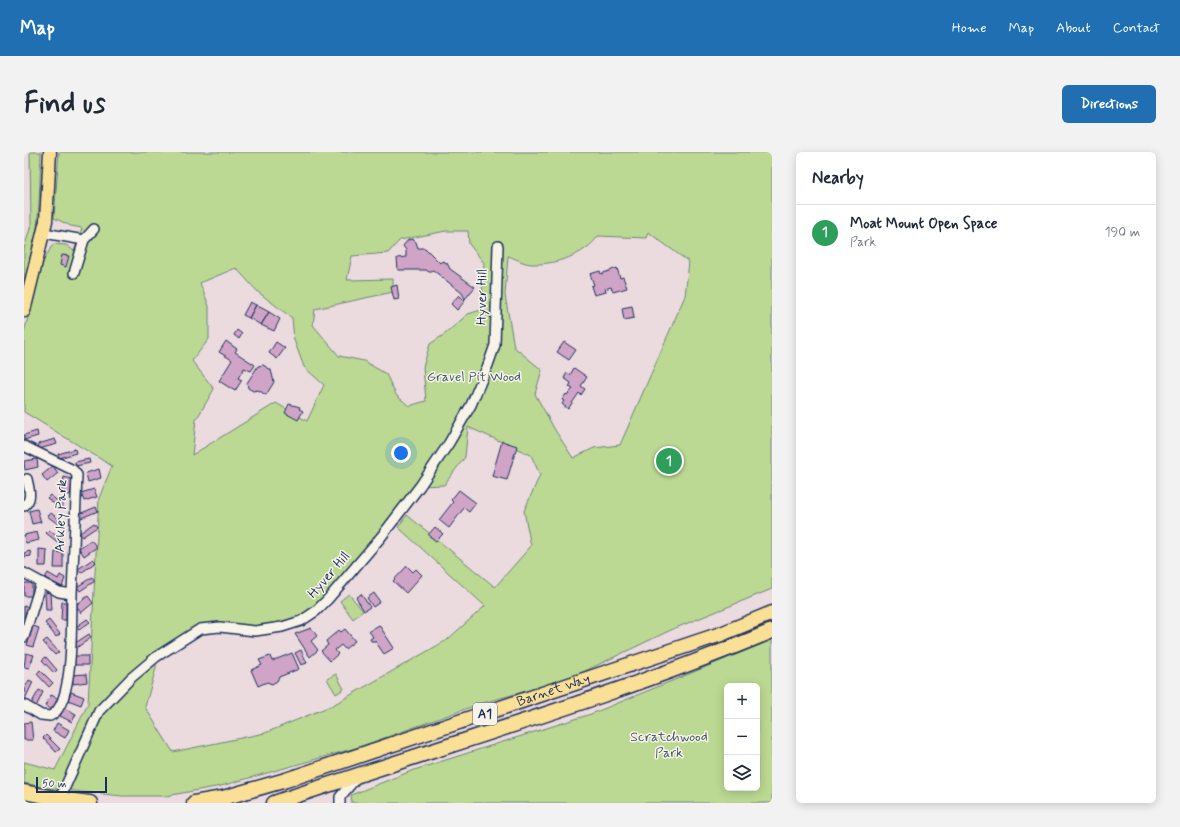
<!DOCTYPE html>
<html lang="en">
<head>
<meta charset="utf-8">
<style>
	body { margin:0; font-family:Mynerve,sans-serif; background:#f2f2f3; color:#1f2937 }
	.controls { position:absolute; right:12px; bottom:12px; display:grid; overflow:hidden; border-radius:6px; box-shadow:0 2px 10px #0003 }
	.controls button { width:36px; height:36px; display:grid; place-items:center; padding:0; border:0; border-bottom:1px solid #e0e1e3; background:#fff; color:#1f2937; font:20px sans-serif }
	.scale { position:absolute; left:12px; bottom:10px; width:71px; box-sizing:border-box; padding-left:4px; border:2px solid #1b2f5e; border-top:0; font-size:11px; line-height:14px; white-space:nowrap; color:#1b2f5e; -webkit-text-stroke:3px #f7f3e8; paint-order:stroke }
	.you { position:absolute; left:377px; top:301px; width:14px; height:14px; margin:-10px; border:3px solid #fff; border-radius:50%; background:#1a73e8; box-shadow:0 0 0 6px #1a73e833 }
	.badge { display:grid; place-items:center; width:26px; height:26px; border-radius:50%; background:#1f6fb2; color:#fff; font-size:13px; font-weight:700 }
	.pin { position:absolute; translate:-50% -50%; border:2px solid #fff; box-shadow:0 1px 4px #0006 }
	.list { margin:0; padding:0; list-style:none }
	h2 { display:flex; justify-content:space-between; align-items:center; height:52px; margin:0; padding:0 16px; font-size:17px }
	h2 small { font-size:13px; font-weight:400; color:#747a83 }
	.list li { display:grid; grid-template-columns:26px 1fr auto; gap:12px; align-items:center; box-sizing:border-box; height:56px; padding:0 16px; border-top:1px solid #e0e1e3 }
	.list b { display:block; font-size:15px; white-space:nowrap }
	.list p { margin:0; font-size:13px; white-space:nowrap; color:#747a83 }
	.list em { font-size:13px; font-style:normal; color:#747a83 }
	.icon { flex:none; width:22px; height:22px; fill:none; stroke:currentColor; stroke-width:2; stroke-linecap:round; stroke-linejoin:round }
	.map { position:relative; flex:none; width:748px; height:651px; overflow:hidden; border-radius:6px }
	header { display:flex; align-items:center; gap:24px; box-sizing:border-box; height:56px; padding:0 20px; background:#1f6fb2; color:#fff }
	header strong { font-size:19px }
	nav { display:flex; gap:22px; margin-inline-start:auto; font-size:14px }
	.intro { display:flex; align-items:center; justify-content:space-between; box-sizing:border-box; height:96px; padding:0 24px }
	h1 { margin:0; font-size:28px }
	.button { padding:10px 18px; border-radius:6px; background:#1f6fb2; color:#fff; font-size:14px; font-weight:700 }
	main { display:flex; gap:24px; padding:0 24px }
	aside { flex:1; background:#fff; border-radius:6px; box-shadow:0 2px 10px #0003 }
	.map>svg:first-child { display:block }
	.green { fill:#bbd992; stroke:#6b8478; fill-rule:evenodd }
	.building { fill:#d0a4c7; stroke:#1b2f5e }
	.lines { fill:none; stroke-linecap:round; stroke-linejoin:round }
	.minor-casing { stroke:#1b2f5e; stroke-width:12 }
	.major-casing { stroke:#1b2f5e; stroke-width:15 }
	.highway-casing { stroke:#1b2f5e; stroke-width:17 }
	.minor { stroke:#f7f3e8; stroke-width:9 }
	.major { stroke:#fadf96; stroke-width:12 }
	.highway { stroke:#fadf96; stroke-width:14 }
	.labels { text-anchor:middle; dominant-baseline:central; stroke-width:3; stroke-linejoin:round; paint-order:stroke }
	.shield { fill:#f7f3e8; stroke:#5d6a87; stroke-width:1 }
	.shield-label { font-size:13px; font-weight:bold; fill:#1b2f5e }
	.street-label { font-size:14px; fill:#1b2f5e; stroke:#f7f3e8 }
	.park-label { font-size:14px; fill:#435a6b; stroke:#f7f3e8 }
</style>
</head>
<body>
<header>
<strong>Map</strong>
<nav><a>Home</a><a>Map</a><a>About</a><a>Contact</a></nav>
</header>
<div class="intro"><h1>Find us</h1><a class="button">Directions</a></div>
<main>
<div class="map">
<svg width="748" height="651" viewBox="0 0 748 651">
	<rect width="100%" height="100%" fill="#ebdbde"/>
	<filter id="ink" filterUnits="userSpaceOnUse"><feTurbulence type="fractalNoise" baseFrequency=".025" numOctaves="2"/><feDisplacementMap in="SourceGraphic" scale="8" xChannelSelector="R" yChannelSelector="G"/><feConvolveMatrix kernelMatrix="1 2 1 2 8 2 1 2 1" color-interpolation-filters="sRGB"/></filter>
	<g filter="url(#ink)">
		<path class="green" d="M 6,0 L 17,0 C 15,44 16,91 0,133 L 0,97 L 7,73 Z
			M 35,0 L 748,0 L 748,437 L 649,477 L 540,529 L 458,551 L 335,595 L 197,634 L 142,644 L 98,644 L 22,636 L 0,631 L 0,610 L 31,618 L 64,552 L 75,346 L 88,314 L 0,260 L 0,180 L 19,110 L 29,92 L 42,93 L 50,99 L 58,76 L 47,74 L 30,66 ZM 422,79 L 444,79 L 445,92 L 460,111 L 457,158 L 444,162 L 421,182 L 406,192 L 399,215 L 402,249 L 385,254 L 372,243 L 362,222 L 340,209 L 315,204 L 289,173 L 291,157 L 369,140 L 369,127 L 323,128 L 328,104 L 364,101 L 376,88 ZM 624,80 L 665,110 L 661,144 L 596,293 L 570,296 L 549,306 L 531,278 L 511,242 L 518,218 L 490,195 L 481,143 L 484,104 C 491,106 500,112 508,112 C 530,113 562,103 574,84 L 622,86 ZM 212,116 L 234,140 L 268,166 L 270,188 L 280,215 L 300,233 L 283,269 L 252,251 L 168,303 L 172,268 L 190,237 L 168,209 L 185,187 L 185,154 L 176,131 ZM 444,275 L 507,303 L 516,323 L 500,359 L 507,394 L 471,435 L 383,363 L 374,375 L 461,454 L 423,488 L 309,553 L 241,581 L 149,600 L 121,555 L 132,516 L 132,505 L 176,477 L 258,475 L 292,459 L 396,334 L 420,333 L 441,305 Z
			M 325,442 L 339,459 L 329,467 L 316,449 Z
			M 748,488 L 748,651 L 328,651 L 327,643 L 387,619 L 567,562 ZM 703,534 L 733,534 L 733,636 L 703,636 Z
			M 312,522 L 320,537 L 312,542 L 303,527 Z"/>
		<path class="building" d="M 388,87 L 392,90 L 394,96 L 401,96 L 416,111 L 418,109 L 423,111 L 426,117 L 451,135 L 441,147 L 438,141 L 409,118 L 405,120 L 402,118 L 374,118 L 373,106 L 382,105 L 382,98 L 379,94 L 384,88 Z
			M 38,103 L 45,104 L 42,115 L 36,113 Z
			M 593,116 L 596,126 L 599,125 L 603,136 L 589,140 L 587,135 L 581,137 L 582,140 L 570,143 L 567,134 L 570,133 L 566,122 L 576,119 L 577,122 Z
			M 373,133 L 375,147 L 370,148 L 367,135 Z
			M 435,143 L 441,149 L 433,158 L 427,152 Z
			M 226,150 L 232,153 L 225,166 L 219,163 Z
			M 232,153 L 245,160 L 237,173 L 225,166 Z
			M 608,154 L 610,166 L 600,168 L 598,156 Z
			M 245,160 L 256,167 L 250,179 L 237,173 Z
			M 213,178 L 218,182 L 215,187 L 210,183 Z
			M 202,189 L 213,197 L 211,200 L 231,213 L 227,219 L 220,216 L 214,226 L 218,228 L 211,239 L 195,229 L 208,208 L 195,200 Z
			M 252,190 L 261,196 L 253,207 L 245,201 Z
			M 540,190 L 552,198 L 545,208 L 533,200 Z
			M 239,213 L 247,218 L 250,230 L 242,243 L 234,238 L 229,239 L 224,236 L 223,231 L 234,214 Z
			M 550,216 L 563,225 L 557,234 L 561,237 L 557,243 L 555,241 L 544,257 L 538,252 L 540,249 L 538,248 L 542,242 L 543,243 L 549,237 L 545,235 L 547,231 L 540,226 L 543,221 L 546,223 Z
			M 265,252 L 276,255 L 275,257 L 279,259 L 274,268 L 261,261 Z
			M 13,279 L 14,284 L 0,288 L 0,283 Z
			M 31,287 L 33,292 L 15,297 L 14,292 Z
			M 478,289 L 493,294 L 483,328 L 468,324 Z
			M 51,297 L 52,301 L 35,306 L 34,302 Z
			M 13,307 L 14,315 L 1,318 L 0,309 Z
			M 65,307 L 66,311 L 52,314 L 51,310 Z
			M 29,314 L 34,321 L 23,330 L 18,323 Z
			M 75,317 L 77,326 L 64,330 L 62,321 Z
			M 40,325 L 49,327 L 46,343 L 37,341 Z
			M 70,337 L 73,345 L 60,349 L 57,341 Z
			M 435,338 L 452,351 L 445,360 L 440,356 L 425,376 L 415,368 L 429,350 L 427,348 Z
			M 26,343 L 40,354 L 37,357 L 23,346 Z
			M 72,355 L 74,359 L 57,366 L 55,362 Z
			M 13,357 L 17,370 L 8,372 L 5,359 Z
			M 27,361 L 41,372 L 38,375 L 23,364 Z
			M 70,371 L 73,375 L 58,385 L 56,381 Z
			M 411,375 L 419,382 L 412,389 L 404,383 Z
			M 25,378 L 39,389 L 36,392 L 22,381 Z
			M 13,380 L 15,388 L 2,391 L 0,383 Z
			M 67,388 L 73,395 L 60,404 L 55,396 Z
			M 15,397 L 23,398 L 22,414 L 15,414 Z
			M 6,399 L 7,404 L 0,405 L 0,401 Z
			M 31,400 L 39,401 L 39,416 L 30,416 Z
			M 69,407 L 72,410 L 57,421 L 54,417 Z
			M 383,414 L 389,420 L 392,417 L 398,423 L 382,441 L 369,429 Z
			M 24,421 L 34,427 L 36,423 L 41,426 L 38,435 L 21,426 Z
			M 68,425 L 71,429 L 56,439 L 53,435 Z
			M 0,431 L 8,431 L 8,444 L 0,444 Z
			M 26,440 L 27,458 L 22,458 L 21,441 Z
			M 350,441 L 356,450 L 349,455 L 343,446 Z
			M 337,442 L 346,455 L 340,459 L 332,446 Z
			M 64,444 L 69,451 L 57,461 L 52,453 Z
			M 38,450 L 42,450 L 42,468 L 37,468 Z
			M 0,454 L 4,455 L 0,466 Z
			M 63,467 L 66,470 L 55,478 L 52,475 Z
			M 25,468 L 36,482 L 32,485 L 21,471 Z
			M 355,473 L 370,496 L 360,502 L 351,489 L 347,489 L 346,487 L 349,485 L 345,479 Z
			M 9,474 L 15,476 L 9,495 L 3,493 Z
			M 287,476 L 293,484 L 287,489 L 294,498 L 286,505 L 271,482 Z
			M 321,477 L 331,489 L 321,497 L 317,493 L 311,498 L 314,502 L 306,509 L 297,499 L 304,493 L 302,489 L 315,478 L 317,480 Z
			M 65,482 L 67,486 L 52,496 L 50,492 Z
			M 23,487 L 35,500 L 31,503 L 19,490 Z
			M 277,498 L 283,511 L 277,513 L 271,501 Z
			M 2,501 L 10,503 L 5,516 L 0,515 Z
			M 268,501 L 275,517 L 255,525 L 253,529 L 248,532 L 243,530 L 234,534 L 227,518 L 238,513 L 235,508 L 246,504 L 248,509 Z
			M 50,504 L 64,504 L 64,513 L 50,513 Z
			M 22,505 L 33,518 L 30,521 L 18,508 Z
			M 16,518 L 29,531 L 25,535 L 13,522 Z
			M 62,522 L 63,530 L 49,532 L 48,523 Z
			M 5,528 L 9,530 L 1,547 L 0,538 Z
			M 15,538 L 19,540 L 12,555 L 7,552 Z
			M 47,540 L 60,545 L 57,553 L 44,548 Z
			M 27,543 L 35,547 L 29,559 L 21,554 Z
			M 40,556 L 52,562 L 48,570 L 36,564 Z
			M 7,570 L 9,588 L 0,588 L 0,571 Z
			M 33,571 L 45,578 L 41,586 L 29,579 Z
			M 22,583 L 36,597 L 32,600 L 19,586 Z"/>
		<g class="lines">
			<g class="minor-casing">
				<path id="minor" d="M 20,81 L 60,88
					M 50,121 L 60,88 L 70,77
					M 0,294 L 49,318 L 53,323 L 48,442
					M 0,354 C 9,347 5,337 3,327
					M 0,421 L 35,440 L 48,442 C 47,467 51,554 26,564 L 17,563 L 0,553
					M 0,485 L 17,430
					M 34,651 L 75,559 L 107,526 L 132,505 L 176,477 L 196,475 L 231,479 L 258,475 L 277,469 L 292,459 L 304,447 L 357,385 L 396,334 L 425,291 L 447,253 L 464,213 L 471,193 L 474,94
					M 316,651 L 316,645 L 333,625"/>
			</g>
			<g class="major-casing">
				<path id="major" d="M 0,159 L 22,69 L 26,0"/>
			</g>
			<g class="highway-casing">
				<g id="highway">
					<path d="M 0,640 L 35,647 L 66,651"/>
					<path id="s1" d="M 170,651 L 199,646 L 262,628 L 697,482 L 748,461"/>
					<path d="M 250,651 C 417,594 586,547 748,479"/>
				</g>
			</g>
			<use href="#minor" class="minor"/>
			<use href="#major" class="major"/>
			<use href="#highway" class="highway"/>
		</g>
	</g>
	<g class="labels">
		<rect class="shield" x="449" y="551" width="24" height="22" rx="3"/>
		<g class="shield-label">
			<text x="461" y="562">A1</text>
		</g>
		<g class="street-label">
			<text transform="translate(458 145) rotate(-89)">Hyver Hill</text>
			<text transform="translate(37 364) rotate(-88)">Arkley Park</text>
			<text transform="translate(305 423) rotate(-49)">Hyver Hill</text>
			<text stroke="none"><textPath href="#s1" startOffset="377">Barnet Way</textPath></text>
		</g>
		<g class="park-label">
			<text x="450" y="225">Gravel Pit Wood</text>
			<text x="645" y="585">Scratchwood<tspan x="645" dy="16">Park</tspan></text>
		</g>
	</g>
</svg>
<div class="controls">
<button>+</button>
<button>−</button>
<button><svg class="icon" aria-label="layers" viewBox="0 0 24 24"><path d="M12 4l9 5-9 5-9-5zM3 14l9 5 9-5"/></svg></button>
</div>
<div class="scale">50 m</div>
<div class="you"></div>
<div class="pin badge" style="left:645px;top:309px;background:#2e9e5b">1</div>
</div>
<aside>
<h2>Nearby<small></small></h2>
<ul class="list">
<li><span class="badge" style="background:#2e9e5b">1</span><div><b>Moat Mount Open Space</b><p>Park</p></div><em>190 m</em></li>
</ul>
</aside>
</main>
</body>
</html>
